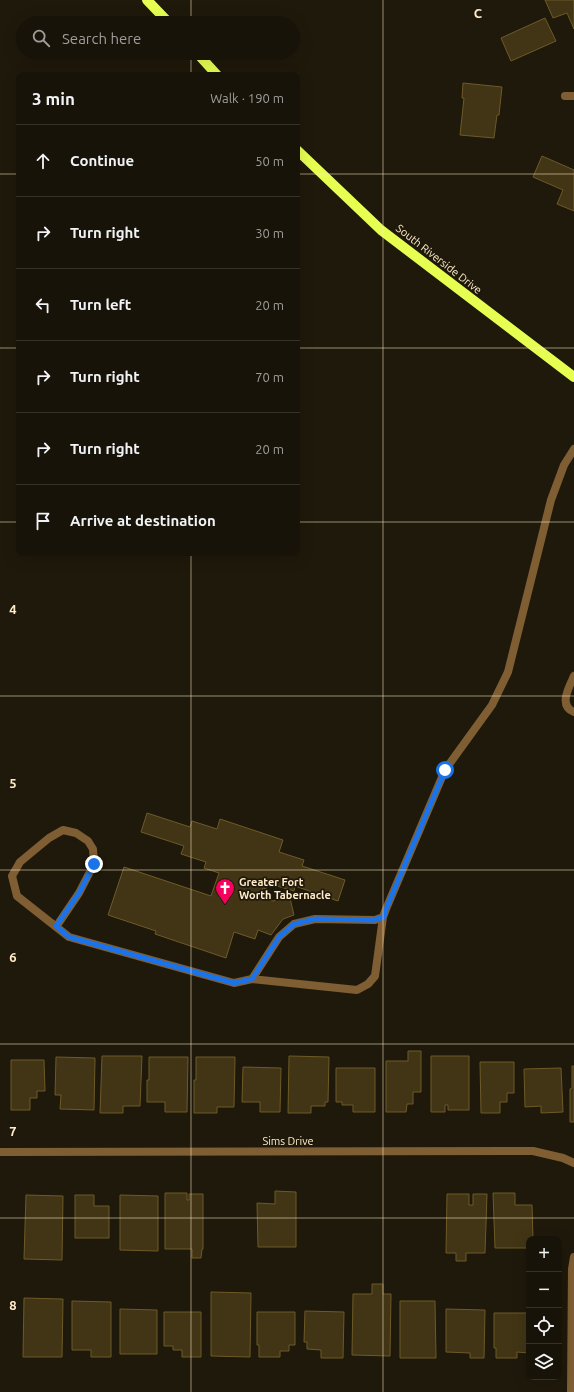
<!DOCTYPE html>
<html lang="en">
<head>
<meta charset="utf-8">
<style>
	body { margin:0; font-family:Ubuntu,sans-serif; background:#201c12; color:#f1f3f6 }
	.controls { position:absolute; right:12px; bottom:12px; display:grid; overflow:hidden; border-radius:8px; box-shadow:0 4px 16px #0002 }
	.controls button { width:36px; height:36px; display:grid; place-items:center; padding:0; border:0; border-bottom:1px solid #363229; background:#171308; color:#f1f3f6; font:20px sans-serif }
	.stop { position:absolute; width:12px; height:12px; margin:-9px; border:3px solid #1a73e8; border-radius:50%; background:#fff }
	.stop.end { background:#1a73e8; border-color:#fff; box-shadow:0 1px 4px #0008 }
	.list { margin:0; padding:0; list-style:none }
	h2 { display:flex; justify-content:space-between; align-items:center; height:52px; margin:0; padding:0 16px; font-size:17px }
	h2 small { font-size:13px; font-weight:400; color:#9e9e9c }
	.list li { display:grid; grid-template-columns:26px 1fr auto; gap:12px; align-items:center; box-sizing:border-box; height:72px; padding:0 16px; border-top:1px solid #363229 }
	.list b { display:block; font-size:15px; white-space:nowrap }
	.list em { font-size:13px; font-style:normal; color:#9e9e9c }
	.icon { flex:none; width:22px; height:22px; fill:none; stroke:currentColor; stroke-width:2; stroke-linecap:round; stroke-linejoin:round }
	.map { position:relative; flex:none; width:574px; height:1392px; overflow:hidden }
	.search { position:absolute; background:#171308; box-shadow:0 4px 16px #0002; left:16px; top:16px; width:284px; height:44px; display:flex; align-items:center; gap:10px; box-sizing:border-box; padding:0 14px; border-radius:22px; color:#9e9e9c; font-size:15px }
	.panel { position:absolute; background:#171308; box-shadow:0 4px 16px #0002; left:16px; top:72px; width:284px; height:484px; border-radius:8px }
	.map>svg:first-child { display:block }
	.building { fill:#413516; stroke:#6e5a27 }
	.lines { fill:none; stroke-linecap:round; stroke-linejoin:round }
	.lane { stroke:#805e33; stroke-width:8 }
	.street { stroke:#805e33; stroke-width:8 }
	.primary { stroke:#e6ff50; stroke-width:10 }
	.route { stroke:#1a73e8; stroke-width:5 }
	.grid { fill:none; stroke:#ffebc9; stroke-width:1; stroke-opacity:0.55 }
	.labels { text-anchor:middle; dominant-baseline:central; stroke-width:3.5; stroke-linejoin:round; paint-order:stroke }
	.street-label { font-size:11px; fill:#ffebc9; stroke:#1f190b }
	.poi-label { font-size:11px; font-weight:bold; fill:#ffebc9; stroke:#1f190b; text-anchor:start }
	.grid-label { font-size:13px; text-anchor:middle; font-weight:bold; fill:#ffebc9; stroke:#1f190b; stroke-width:3.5; stroke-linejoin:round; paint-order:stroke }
</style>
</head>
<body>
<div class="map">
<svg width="574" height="1392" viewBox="0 0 574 1392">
	<rect width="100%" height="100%" fill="#1f190b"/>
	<path class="building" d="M 545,0 L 574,0 L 574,29 L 567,13 L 553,18 Z
		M 545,18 L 556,41 L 511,61 L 501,38 Z
		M 463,83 L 502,87 L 499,115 L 497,115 L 494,138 L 460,135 L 464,98 L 462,98 Z
		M 542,156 L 574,170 L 574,211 L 557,204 L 563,190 L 533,177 Z
		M 147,813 L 190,827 L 192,821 L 217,829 L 220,819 L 283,840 L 279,852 L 304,860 L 302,866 L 345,880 L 338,901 L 295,886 L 294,891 L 267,883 L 266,889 L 263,888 L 260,897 L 273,901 L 289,894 L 294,915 L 283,919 L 271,935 L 258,930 L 255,939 L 234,932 L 226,958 L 155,934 L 156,931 L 108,915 L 124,867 L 211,896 L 219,873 L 204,868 L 206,862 L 181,854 L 184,846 L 141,832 Z
		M 408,1051 L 421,1051 L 421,1092 L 413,1092 L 413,1104 L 407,1104 L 406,1112 L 386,1112 L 386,1061 L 408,1061 Z
		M 102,1056 L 142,1056 L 140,1106 L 123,1106 L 123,1113 L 100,1113 Z
		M 289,1056 L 329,1057 L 328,1102 L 325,1102 L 325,1106 L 311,1106 L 311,1113 L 288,1113 Z
		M 431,1056 L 469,1056 L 469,1110 L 448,1110 L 448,1105 L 445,1105 L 445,1112 L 431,1112 Z
		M 56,1057 L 95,1058 L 94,1110 L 60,1109 L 61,1095 L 55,1095 Z
		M 149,1057 L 188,1057 L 187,1112 L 165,1112 L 165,1102 L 147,1102 L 147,1080 L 149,1080 Z
		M 196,1057 L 235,1057 L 234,1107 L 217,1107 L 217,1113 L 194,1113 L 194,1080 L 196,1080 Z
		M 11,1060 L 44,1060 L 45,1091 L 37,1091 L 37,1098 L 30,1098 L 30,1110 L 11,1110 Z
		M 480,1062 L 514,1062 L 514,1093 L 507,1093 L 507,1102 L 500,1102 L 500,1113 L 481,1113 Z
		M 572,1066 L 574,1066 L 574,1122 L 570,1122 L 570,1089 L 572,1088 Z
		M 243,1067 L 281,1068 L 280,1112 L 260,1112 L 260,1102 L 242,1102 Z
		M 336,1068 L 375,1068 L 375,1112 L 353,1112 L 353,1105 L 342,1105 L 342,1102 L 336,1102 Z
		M 561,1068 L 563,1112 L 541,1113 L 541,1106 L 525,1107 L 524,1069 Z
		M 275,1191 L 296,1192 L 296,1247 L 258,1247 L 257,1203 L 275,1204 Z
		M 165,1193 L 187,1193 L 187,1200 L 189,1200 L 189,1194 L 203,1194 L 203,1249 L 202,1249 L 201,1258 L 192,1258 L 192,1249 L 165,1249 Z
		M 493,1193 L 515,1193 L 515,1205 L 532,1205 L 533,1239 L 529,1239 L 529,1248 L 495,1248 Z
		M 447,1194 L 469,1194 L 469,1205 L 473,1205 L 473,1194 L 487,1194 L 485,1253 L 466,1253 L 466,1261 L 456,1261 L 456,1253 L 446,1253 Z
		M 26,1195 L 63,1196 L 62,1260 L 24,1259 Z
		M 75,1195 L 94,1195 L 94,1206 L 109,1206 L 109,1238 L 75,1238 Z
		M 120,1195 L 158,1196 L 158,1251 L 120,1250 Z
		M 372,1284 L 383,1284 L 383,1294 L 391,1294 L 390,1356 L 352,1355 L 353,1294 L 372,1294 Z
		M 211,1292 L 251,1293 L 250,1357 L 211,1356 Z
		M 24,1298 L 63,1299 L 62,1357 L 23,1357 Z
		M 72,1301 L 111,1302 L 111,1357 L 91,1357 L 91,1350 L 72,1350 Z
		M 400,1301 L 435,1301 L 436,1358 L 400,1358 Z
		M 120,1309 L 157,1310 L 157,1354 L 120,1354 Z
		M 446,1309 L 485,1310 L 484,1358 L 470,1358 L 470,1353 L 446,1352 Z
		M 305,1311 L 344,1312 L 343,1358 L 321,1358 L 321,1350 L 307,1349 L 307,1342 L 304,1342 Z
		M 164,1312 L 201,1312 L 201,1357 L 182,1357 L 182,1350 L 173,1350 L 173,1346 L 164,1346 Z
		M 257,1312 L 295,1312 L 295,1345 L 289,1345 L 289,1351 L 280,1351 L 280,1357 L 259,1357 L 259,1345 L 257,1345 Z
		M 494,1313 L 529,1313 L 529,1353 L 517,1352 L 517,1358 L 496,1358 L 496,1348 L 494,1348 Z"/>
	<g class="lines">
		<path class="lane" d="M 574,676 C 569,687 558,706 574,712
			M 56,927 L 79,893 L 94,864 L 93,849 L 88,841 L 76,833 L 63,830 L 49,838 L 20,862 L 12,876 L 17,896 L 69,937 L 234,983 L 252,979 L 279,937 L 294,924 L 315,919 L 375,920 L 383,917 L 386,909 L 445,770 L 492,705 L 508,672 L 551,500 L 564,465 L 574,449
			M 252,979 L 357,990 L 368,984 L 375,976 L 383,917"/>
		<path class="street" d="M 565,96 L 574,96
			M 0,1152 L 533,1151 L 563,1158 L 574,1163
			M 571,1392 L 572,1269 L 574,1257"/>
		<path class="primary" d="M 147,0 L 169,23
			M 197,53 L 217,75
			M 297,150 L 381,230 L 574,377"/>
	</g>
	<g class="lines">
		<path class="route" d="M 94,864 L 79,893 L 56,926 L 69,937 L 234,983 L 252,979 L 279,937 L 294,924 L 315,919 L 374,920 L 384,917 L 386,909 L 445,770"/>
	</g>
	<path class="grid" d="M 191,0 L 191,23M 383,0 L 383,1392M 191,53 L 191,75M 0,174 L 19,174M 297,174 L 574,174M 0,348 L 19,348M 297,348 L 574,348M 0,522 L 19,522M 297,522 L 574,522M 191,553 L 191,1392M 0,696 L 574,696M 0,870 L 574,870M 0,1044 L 574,1044M 0,1218 L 574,1218"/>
	<defs>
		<g id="church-pin" transform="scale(1)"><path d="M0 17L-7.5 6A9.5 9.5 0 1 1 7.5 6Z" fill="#f4005d" stroke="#1f190b"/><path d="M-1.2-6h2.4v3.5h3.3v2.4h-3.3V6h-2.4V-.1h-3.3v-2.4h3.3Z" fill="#fff"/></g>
	</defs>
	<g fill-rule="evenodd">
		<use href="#church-pin" x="225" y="888"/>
	</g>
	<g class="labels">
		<g class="street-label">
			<text transform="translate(439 259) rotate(38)">South Riverside Drive</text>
			<text x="288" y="1141">Sims Drive</text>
		</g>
		<g class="poi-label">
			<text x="239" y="882">Greater Fort<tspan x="239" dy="13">Worth Tabernacle</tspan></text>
		</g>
	</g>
	<g class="grid-label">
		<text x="478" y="18">C</text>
		<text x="13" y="614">4</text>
		<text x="13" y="788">5</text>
		<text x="13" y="962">6</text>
		<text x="13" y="1136">7</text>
		<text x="13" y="1310">8</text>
	</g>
</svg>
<div class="controls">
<button>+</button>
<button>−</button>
<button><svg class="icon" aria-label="locate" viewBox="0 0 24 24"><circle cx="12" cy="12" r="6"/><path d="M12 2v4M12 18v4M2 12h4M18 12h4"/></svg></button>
<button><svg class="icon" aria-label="layers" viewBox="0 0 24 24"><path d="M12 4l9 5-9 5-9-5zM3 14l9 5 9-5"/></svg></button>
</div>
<div class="stop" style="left:445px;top:770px"></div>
<div class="stop end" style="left:94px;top:864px"></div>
<div class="search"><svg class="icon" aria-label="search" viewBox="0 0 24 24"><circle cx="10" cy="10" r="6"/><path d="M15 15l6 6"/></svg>Search here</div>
<section class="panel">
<h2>3 min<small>Walk · 190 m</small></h2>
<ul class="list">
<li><svg class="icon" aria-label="ahead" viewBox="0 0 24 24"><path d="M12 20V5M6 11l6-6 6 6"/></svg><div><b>Continue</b></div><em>50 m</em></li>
<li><svg class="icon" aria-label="right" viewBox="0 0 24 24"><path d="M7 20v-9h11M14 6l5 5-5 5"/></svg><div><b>Turn right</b></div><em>30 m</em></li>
<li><svg class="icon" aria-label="left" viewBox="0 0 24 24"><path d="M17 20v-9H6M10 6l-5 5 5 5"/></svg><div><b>Turn left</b></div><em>20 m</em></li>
<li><svg class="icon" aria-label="right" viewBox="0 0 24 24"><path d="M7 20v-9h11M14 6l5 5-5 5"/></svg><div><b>Turn right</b></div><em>70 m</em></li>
<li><svg class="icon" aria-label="right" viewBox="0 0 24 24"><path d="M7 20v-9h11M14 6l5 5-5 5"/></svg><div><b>Turn right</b></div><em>20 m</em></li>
<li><svg class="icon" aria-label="arrive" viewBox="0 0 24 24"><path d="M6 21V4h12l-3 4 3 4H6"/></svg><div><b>Arrive at destination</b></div></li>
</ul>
</section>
</div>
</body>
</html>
